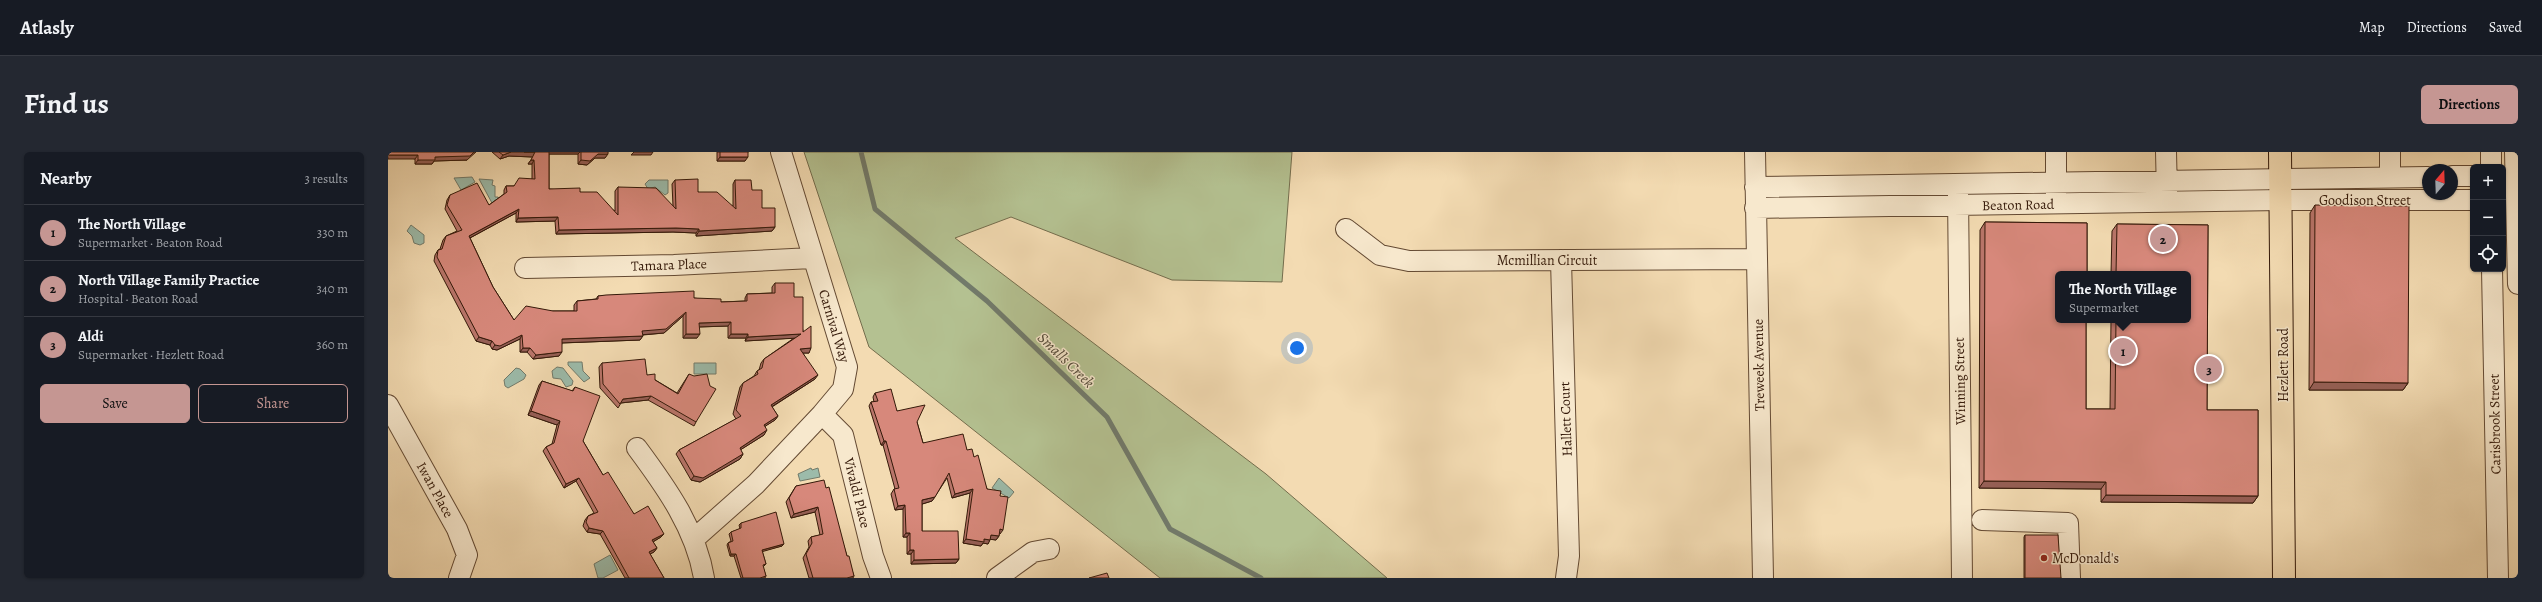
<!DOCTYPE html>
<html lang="en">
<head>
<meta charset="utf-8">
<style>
	body { margin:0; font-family:Alegreya,serif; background:#242831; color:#f1f3f6 }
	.controls { position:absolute; right:12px; top:12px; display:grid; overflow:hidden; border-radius:6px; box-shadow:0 1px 3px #0004 }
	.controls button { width:36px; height:36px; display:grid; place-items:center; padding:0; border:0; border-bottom:1px solid #363941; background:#171b24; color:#f1f3f6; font:20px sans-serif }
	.compass { position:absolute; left:2034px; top:12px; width:36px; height:36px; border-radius:50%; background:#171b24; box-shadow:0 1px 3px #0004; rotate:19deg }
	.you { position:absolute; left:909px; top:196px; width:14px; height:14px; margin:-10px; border:3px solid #fff; border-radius:50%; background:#1a73e8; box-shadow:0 0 0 6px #1a73e833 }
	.badge { display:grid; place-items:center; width:26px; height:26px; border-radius:50%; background:#c59692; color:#111; font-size:13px; font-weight:700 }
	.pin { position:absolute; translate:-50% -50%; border:2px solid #fff; box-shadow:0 1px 4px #0006 }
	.popup { position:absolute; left:1667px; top:119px; width:136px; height:52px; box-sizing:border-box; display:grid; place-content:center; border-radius:6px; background:#171b24; filter:drop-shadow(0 1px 3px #0005); font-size:13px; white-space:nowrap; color:#9ea1a6 }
	.popup b { font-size:15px; color:#f1f3f6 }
	.popup::after { content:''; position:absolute; left:50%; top:100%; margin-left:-8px; border:8px solid transparent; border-top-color:#171b24 }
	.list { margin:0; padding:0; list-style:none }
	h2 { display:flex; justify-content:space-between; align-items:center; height:52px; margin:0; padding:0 16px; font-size:17px }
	h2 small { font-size:13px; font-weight:400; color:#9ea1a6 }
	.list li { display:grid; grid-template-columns:26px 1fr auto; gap:12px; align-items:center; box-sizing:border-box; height:56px; padding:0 16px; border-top:1px solid #363941 }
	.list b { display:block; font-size:15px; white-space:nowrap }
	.list p { margin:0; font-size:13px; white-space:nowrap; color:#9ea1a6 }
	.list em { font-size:13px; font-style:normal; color:#9ea1a6 }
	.actions { display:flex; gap:8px; padding:12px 16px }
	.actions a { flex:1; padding:9px 0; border:1px solid #c59692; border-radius:6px; text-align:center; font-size:14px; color:#c59692 }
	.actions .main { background:#c59692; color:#111 }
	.icon { flex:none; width:22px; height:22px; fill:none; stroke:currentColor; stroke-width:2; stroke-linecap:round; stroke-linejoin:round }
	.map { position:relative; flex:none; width:2130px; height:426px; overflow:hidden; border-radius:6px }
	header { display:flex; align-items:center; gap:24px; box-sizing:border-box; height:56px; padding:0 20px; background:#171b24; border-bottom:1px solid #363941 }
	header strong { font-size:19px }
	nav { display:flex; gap:22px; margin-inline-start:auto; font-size:14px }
	.intro { display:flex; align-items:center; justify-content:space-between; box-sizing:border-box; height:96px; padding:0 24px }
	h1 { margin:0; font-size:28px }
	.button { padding:10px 18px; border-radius:6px; background:#c59692; color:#111; font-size:14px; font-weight:700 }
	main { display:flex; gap:24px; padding:0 24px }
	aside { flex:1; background:#171b24; border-radius:6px; box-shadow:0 1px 3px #0004 }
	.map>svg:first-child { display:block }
	.green { fill:#b4c191; stroke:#746d4d }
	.water { fill:#9cbbaa; stroke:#727a6a }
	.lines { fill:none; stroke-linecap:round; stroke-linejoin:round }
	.stream { stroke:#727a6a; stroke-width:5 }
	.minor-casing { stroke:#644a33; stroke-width:22 }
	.major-casing { stroke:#341909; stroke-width:24 }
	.minor { stroke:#f7e8cd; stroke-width:20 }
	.major { stroke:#f3dbb2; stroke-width:22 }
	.wall { fill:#b9756a; stroke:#341909 }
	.shaded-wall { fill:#965f56; stroke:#341909 }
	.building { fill:#d7887b; stroke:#341909 }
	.poi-dot { fill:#8f2418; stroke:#f7e8cd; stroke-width:1.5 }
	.labels { text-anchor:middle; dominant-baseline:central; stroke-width:3; stroke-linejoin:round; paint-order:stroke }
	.street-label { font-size:14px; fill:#341909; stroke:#f7e8cd }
	.poi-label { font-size:14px; fill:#341909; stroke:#f7e8cd; text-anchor:start }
	.water-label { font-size:15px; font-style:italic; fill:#534a39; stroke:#f7e8cd }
</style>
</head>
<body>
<header>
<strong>Atlasly</strong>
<nav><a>Map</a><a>Directions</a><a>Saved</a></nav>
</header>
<div class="intro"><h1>Find us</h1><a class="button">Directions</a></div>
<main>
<aside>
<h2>Nearby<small>3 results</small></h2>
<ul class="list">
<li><span class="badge">1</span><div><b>The North Village</b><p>Supermarket · Beaton Road</p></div><em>330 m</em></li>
<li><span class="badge">2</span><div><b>North Village Family Practice</b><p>Hospital · Beaton Road</p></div><em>340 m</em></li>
<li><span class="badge">3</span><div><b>Aldi</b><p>Supermarket · Hezlett Road</p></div><em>360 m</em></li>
</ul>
<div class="actions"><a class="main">Save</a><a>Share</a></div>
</aside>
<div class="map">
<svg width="2130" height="426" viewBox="0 0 2130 426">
	<rect width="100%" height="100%" fill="#f3dbb2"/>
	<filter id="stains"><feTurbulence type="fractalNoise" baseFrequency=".005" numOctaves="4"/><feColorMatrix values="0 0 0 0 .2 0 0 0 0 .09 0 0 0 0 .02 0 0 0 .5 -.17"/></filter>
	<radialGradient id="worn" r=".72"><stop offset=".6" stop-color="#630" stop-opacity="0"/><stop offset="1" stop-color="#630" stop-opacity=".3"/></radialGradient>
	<path class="green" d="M 416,0 L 904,0 L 894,130 L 784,128 L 623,65 L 567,86 L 878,322 L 999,426 L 772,426 L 481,195 Z"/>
	<path class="water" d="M 84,25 L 87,30 L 73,38 L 66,26 Z
		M 91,27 L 105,28 L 104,33 L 107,34 L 107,45 L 110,45 L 111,49 L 104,51 Z
		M 261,28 L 280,28 L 280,41 L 277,43 L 267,35 L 260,37 L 257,32 Z
		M 23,73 L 36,83 L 36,91 L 32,93 L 26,91 L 24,84 L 19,79 Z
		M 180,210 L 194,210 L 195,219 L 202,226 L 196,230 L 180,213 Z
		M 306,211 L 328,211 L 328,222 L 306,222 Z
		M 169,215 L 175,216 L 185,229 L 184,233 L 178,235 L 173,227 L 165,226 L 164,219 Z
		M 128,216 L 132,217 L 138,223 L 136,227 L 120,236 L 117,234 L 116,228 Z
		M 423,316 L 424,318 L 430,316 L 432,325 L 412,329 L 410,322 Z
		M 611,326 L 626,340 L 621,346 L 604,336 Z
		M 222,403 L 230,418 L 215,426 L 210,426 L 206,412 Z"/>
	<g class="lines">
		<path class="stream" d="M 473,0 L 487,57 L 599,149 L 719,265 L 782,377 L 873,426"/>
		<g class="minor-casing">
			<path id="minor" d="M 1367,0 L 1375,426
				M 1668,0 L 1668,45
				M 1778,0 L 1779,42
				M 2002,0 L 2002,25
				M 2103,0 L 2103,15
				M 2127,0 L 2130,132
				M 2064,24 L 2085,24
				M 1367,35 L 2040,25
				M 1570,41 L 1574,426
				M 1367,56 L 1893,48 L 2085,48
				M 958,77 L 992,103 L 1021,109 L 1369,107
				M 1173,108 L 1181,404 L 1178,426
				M 137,116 L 286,113 L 424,106
				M 2104,117 L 2110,426
				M 0,253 L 69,377 L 79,403 L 71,426
				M 434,262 L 455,283 L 485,404 L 493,426
				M 249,296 C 278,335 308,377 316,426
				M 1594,368 L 1680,371 L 1682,426
				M 306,387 L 368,332 L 434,262 L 455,237 L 459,215 L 393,0
				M 609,426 L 645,400 L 661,397"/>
		</g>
		<g class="major-casing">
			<path id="major" d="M 1892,0 L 1896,426"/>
		</g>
		<use href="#minor" class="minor"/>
		<use href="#major" class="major"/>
	</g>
	<path class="wall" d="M 0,0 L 79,8 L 46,9 L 44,12 L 27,12 L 27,7 Z
		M 104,0 L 220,0 L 217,6 L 207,6 L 199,13 L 190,12 L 190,2 L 161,2 L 161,37 L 192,40 L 227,59 L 227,39 L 230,35 L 285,54 L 284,32 L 287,28 L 310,40 L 345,54 L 345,32 L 347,28 L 364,38 L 374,56 L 387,75 L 384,79 L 308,84 L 308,81 L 285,80 L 168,82 L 167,69 L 128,70 L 128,61 L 82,86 L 105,135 L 126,168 L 165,159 L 186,159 L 186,153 L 189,149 L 208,147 L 210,144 L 306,146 L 333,150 L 357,149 L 357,146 L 359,142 L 384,141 L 384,135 L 387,131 L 406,145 L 421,201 L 415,201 L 427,227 L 384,255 L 390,264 L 387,268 L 377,274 L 376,283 L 352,298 L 355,302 L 352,307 L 312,330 L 303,328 L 288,302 L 291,298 L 348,267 L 345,262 L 352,235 L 355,231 L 366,224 L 369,219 L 371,218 L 373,211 L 376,207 L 406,186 L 357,189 L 358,186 L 340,186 L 340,174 L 311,175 L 309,186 L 295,186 L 295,164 L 276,181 L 255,183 L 252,188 L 174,191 L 171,204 L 145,207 L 139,200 L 132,200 L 132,187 L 109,198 L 104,197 L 102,193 L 88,189 L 46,109 L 47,103 L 50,98 L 52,97 L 55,88 L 58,84 L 69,79 L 57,57 L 59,48 L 62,43 L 101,53 L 116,42 L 116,38 L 118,34 L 126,34 L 144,27 L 144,12 L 140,12 L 145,5 L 121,4 L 112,7 Z
		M 329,0 L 360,0 L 357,9 L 329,9 Z
		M 1927,53 L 2020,231 L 2015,238 L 1921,238 L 1922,61 Z
		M 1597,70 L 1699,71 L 1699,122 L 1670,122 L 1670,168 L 1698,168 L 1698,257 L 1722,257 L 1723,168 L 1800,168 L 1800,122 L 1723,122 L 1724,79 L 1729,72 L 1820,73 L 1819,258 L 1870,258 L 1870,344 L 1865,351 L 1713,350 L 1713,337 L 1591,336 L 1592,78 Z
		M 214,211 L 259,223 L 289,241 L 301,222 L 308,270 L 306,274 L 260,248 L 233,251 L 230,256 L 212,236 L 211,215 Z
		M 154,229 L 184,239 L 187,235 L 195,289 L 215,323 L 246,362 L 273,385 L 265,390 L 269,396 L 266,400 L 262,402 L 276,426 L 237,426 L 212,382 L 199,380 L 195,374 L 197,368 L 200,364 L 206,361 L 188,329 L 176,336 L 155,299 L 158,295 L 164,292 L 169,273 L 140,263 L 151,233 Z
		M 487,241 L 509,259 L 529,270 L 535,291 L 579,298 L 586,305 L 599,337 L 612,344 L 612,382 L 611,381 L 611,384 L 608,388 L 602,387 L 600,392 L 595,391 L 593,394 L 575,391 L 582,341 L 564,346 L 559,326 L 544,349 L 534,352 L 534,379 L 571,407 L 568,411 L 523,412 L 523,402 L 519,402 L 519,385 L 515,385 L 515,357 L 507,358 L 503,342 L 506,337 L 507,337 L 495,293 L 493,293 L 481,254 L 483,250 L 486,250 L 485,245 Z
		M 408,334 L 438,336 L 459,404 L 466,424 L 465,426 L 421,426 L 415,406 L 421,395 L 420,389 L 423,385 L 432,383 L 427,360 L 403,366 L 398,350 Z
		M 353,371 L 394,394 L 374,399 L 378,412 L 375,415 L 378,424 L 377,426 L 353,426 L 346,404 L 342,404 L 339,393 L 340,391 L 343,389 L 341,382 L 343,380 L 352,377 L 351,373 Z
		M 1637,383 L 1672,424 L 1673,426 L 1636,426 L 1636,385 Z"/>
	<path class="shaded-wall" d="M 88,0 L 79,8 L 46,9 L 44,12 L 27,12 L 30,8 L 47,5 Z
		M 123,0 L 147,0 L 145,5 L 121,4 L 112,7 L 115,3 Z
		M 160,0 L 192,0 L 190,2 L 158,2 Z
		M 246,0 L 265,0 L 263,3 L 243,3 Z
		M 210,2 L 220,2 L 217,6 L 207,6 L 199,13 L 190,12 L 193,8 Z
		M 0,3 L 30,3 L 27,7 L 0,7 Z
		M 332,5 L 360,5 L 357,9 L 329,9 Z
		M 143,8 L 146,8 L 144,12 L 140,12 Z
		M 131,57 L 128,61 L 78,88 L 81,84 Z
		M 170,65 L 167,69 L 128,70 L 130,66 Z
		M 387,75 L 384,79 L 308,84 L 311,79 Z
		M 288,76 L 311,77 L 308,81 L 285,80 L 168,82 L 171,78 Z
		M 298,160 L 295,164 L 276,181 L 251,183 L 254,179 Z
		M 343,170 L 340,174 L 308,175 L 311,171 Z
		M 298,182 L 312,182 L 309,186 L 295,186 Z
		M 343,182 L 360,182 L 358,186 L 340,186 Z
		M 413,182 L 410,186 L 357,189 L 360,185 Z
		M 134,183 L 132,187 L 109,198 L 104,197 L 107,193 Z
		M 255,184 L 252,188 L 171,191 L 174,187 Z
		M 91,185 L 104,189 L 102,193 L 88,189 Z
		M 135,196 L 142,196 L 139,200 L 132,200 Z
		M 423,196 L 421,201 L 409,201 L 412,197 Z
		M 174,200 L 171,204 L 145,207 L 148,203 Z
		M 430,223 L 427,227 L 380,257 L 383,253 Z
		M 1926,230 L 2020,231 L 2015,238 L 1921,238 Z
		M 263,244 L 260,248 L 232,251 L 235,247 Z
		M 143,259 L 172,269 L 169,273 L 140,263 Z
		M 390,264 L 387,268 L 373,277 L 376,273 Z
		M 379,278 L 376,283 L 349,300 L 352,296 Z
		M 496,289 L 498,289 L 495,293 L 493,293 Z
		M 355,302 L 352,307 L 312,330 L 303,328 L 306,324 Z
		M 191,326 L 188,329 L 176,336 L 178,332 Z
		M 1596,329 L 1718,330 L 1713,337 L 1591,336 Z
		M 585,337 L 582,341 L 564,346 L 567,342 Z
		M 1718,343 L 1870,344 L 1865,351 L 1713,350 Z
		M 547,345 L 544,349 L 531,353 L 534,348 Z
		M 517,353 L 515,357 L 507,358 L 510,354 Z
		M 430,355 L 427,360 L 403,366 L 406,362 Z
		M 201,376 L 215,379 L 212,382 L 199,380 Z
		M 612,377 L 615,378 L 612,382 L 609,381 Z
		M 518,381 L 522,381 L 519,385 L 515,385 Z
		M 276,382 L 273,385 L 261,392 L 264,388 Z
		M 603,383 L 611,384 L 608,388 L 600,387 Z
		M 578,387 L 596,387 L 602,388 L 600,392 L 595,391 L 593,394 L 575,391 Z
		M 396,392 L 394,394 L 373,400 L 374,398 Z
		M 269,396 L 266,400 L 258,404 L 261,400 Z
		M 522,398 L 526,398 L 523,402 L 519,402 Z
		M 343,402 L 348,402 L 346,404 L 342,404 Z
		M 571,407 L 568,411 L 523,412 L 526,408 Z"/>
	<path class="building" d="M 0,0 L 86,0 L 82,4 L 47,5 L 47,8 L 30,8 L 30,3 L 0,3 Z
		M 111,0 L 123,0 L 115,3 Z
		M 136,0 L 161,0 L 161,37 L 192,36 L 192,40 L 209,40 L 230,63 L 230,35 L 268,36 L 288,57 L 287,28 L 310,27 L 310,40 L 329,40 L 348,57 L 347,28 L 363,28 L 364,38 L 374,38 L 374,56 L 387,56 L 387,75 L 311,79 L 311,77 L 288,76 L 171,78 L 170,65 L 130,66 L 131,57 L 81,84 L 105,135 L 126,168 L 138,154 L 165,159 L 189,159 L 189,149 L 210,147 L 210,144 L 218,143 L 306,139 L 306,146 L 333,147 L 333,150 L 359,149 L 359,142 L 387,141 L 387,131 L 406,131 L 406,145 L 415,145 L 415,180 L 423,174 L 423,196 L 412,197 L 430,223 L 383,253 L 390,264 L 376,273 L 379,278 L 352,296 L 355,302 L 315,326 L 306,324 L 291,298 L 353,264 L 348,258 L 355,231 L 370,222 L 369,219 L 374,216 L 376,207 L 413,182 L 360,185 L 360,182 L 343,182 L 343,170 L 311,171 L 312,182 L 298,182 L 298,160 L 278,177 L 254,179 L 255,184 L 174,187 L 174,200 L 148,203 L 142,196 L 135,196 L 134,183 L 112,194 L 107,193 L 104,189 L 91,185 L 49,105 L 50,98 L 54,97 L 58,84 L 74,78 L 59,53 L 62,43 L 89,31 L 101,53 L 119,40 L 118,34 L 126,34 L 131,26 L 147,27 L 146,8 L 143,8 L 147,0 Z
		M 193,0 L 220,0 L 220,2 L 210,2 L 202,9 L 193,8 Z
		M 332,0 L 360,0 L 360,5 L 332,5 Z
		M 1927,53 L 2021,54 L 2020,231 L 1926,230 Z
		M 1597,70 L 1699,71 L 1699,122 L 1670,122 L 1670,168 L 1698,168 L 1698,257 L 1727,257 L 1728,168 L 1800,168 L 1800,122 L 1728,122 L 1729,72 L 1820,73 L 1819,258 L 1870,258 L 1870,344 L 1718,343 L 1718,330 L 1596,329 Z
		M 257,207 L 259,223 L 267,222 L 267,228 L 290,242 L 301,222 L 306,224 L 319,222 L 322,234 L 328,237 L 308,270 L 263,244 L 235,247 L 232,252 L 215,232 L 214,211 Z
		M 154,229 L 185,239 L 187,235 L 212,244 L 195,289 L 215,323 L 220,320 L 246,362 L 260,354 L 276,382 L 264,388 L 269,396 L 261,400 L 276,426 L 241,426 L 215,379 L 201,376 L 198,370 L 200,364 L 210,360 L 191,326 L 178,332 L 158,295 L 166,291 L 172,269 L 143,259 Z
		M 503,237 L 509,259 L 537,253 L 529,270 L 535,291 L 575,282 L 579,298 L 584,297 L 586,305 L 590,303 L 599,337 L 613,339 L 612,344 L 620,345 L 615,378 L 612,377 L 611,384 L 603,383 L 602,388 L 596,387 L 596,390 L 578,387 L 585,337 L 567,342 L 561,321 L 547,345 L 534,348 L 534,379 L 570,379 L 571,407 L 526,408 L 526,398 L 522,398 L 522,381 L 518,381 L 517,353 L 510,354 L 506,337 L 511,336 L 498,289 L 496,289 L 483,250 L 490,249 L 487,241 Z
		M 436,328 L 438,336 L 441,335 L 459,404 L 461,404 L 466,424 L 459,426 L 425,426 L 418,402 L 424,391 L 423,385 L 435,382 L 430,355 L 406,362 L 401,346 L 408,334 Z
		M 388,360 L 396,392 L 374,398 L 378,412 L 375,413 L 378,424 L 372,426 L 355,426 L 348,402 L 343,402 L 340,391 L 345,389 L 343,380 L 353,376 L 353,371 Z
		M 1637,383 L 1670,383 L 1673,426 L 1637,426 Z
		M 719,421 L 721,426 L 701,426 Z"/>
	<circle class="poi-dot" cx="1656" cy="406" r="4"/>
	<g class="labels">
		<g class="street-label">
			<text x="1977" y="48">Goodison Street</text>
			<text transform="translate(1630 53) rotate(-1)">Beaton Road</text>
			<text x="1159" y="108">Mcmillian Circuit</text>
			<text transform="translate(281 113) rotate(-2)">Tamara Place</text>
			<text transform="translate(446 174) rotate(73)">Carnival Way</text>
			<text transform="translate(1371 213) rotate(-91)">Treweek Avenue</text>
			<text transform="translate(1895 213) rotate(-90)">Hezlett Road</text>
			<text transform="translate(1572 229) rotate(-91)">Winning Street</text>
			<text transform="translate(1178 267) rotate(-92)">Hallett Court</text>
			<text transform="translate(2107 272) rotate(-91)">Carisbrook Street</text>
			<text transform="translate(47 338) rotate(61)">Iwan Place</text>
			<text transform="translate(469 341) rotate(76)">Vivaldi Place</text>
		</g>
		<g class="poi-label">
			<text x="1664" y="406">McDonald's</text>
		</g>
		<g class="water-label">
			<text transform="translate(678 208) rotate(44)">Smalls Creek</text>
		</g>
	</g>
	<rect width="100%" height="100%" filter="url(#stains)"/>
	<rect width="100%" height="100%" fill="url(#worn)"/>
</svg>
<div class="controls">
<button>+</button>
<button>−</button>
<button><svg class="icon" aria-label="locate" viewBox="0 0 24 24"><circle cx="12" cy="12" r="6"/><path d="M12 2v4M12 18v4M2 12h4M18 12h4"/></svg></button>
</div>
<svg class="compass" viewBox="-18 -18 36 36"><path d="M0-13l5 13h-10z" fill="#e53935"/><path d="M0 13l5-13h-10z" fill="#9ea1a6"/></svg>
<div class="you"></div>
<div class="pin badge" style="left:1735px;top:199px">1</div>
<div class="popup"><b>The North Village</b>Supermarket</div>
<div class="pin badge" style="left:1775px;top:87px">2</div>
<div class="pin badge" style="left:1821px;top:217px">3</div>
</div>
</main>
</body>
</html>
